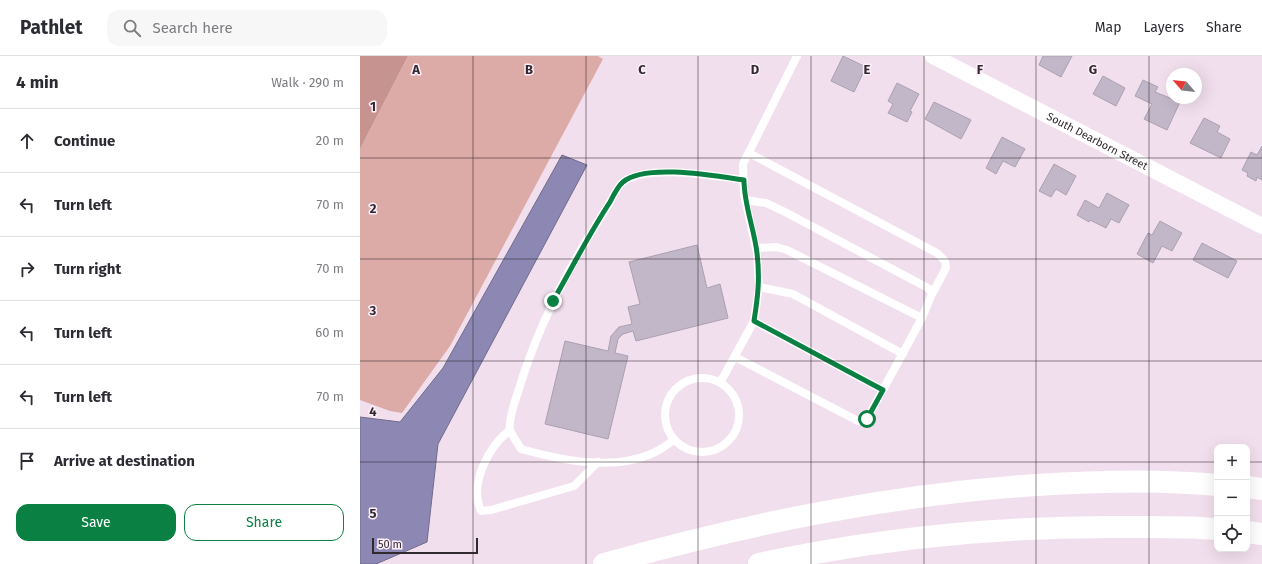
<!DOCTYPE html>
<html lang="en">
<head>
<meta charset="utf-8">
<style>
	body { margin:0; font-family:"Fira Sans",sans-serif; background:#f7f7f7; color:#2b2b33 }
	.controls { position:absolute; right:12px; bottom:12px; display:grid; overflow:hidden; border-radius:8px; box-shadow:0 4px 16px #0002 }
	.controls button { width:36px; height:36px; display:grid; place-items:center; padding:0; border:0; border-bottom:1px solid #e1e1e2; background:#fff; color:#2b2b33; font:20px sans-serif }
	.compass { position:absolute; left:806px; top:12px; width:36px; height:36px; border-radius:50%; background:#fff; box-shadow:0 4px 16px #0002; rotate:298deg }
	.scale { position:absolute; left:12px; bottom:10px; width:106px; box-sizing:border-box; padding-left:4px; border:2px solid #30292e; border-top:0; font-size:11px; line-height:14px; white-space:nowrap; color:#30292e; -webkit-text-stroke:3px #fdeef9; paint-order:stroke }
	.stop { position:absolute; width:12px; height:12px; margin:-9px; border:3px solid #0b8043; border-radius:50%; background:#fff }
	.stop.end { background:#0b8043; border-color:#fff; box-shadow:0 1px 4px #0008 }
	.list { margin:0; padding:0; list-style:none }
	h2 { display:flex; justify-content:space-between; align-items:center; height:52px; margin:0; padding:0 16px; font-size:17px }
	h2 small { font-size:13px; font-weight:400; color:#7c7c81 }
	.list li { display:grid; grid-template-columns:26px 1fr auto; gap:12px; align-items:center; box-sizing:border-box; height:64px; padding:0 16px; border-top:1px solid #e1e1e2 }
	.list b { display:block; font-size:15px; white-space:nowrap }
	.list em { font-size:13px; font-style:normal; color:#7c7c81 }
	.actions { display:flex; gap:8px; padding:12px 16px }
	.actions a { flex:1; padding:9px 0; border:1px solid #0b8043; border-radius:12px; text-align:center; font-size:14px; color:#0b8043 }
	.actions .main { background:#0b8043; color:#fff }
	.icon { flex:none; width:22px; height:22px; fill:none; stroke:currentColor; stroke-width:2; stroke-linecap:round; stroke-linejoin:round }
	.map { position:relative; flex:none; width:902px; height:508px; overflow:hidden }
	header { display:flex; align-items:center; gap:24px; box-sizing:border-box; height:56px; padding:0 20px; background:#fff; border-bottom:1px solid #e1e1e2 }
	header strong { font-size:19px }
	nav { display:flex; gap:22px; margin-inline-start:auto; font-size:14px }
	.search { width:280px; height:36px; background:#f7f7f7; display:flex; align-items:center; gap:10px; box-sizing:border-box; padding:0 14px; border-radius:12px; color:#7c7c81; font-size:15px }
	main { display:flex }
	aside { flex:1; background:#fff }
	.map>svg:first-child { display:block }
	.green { fill:#dcaaa7 }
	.forest { fill:#c79390 }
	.water { fill:#8c88b3; stroke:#706c8b }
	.building { fill:#c2b7c9; stroke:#aba0b2 }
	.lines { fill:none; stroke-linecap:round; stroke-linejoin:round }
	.lane { stroke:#fff; stroke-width:8 }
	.street { stroke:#fff; stroke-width:16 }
	.highway { stroke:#fff; stroke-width:22 }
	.route { stroke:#0b8043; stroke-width:5 }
	.grid { fill:none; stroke:#30292e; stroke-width:1; stroke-opacity:0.55 }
	.labels { text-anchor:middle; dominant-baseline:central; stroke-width:3; stroke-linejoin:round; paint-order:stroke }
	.street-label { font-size:11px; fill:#30292e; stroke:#fdeef9 }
	.grid-label { font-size:13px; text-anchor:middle; font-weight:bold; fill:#30292e; stroke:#fdeef9; stroke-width:3; stroke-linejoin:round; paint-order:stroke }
</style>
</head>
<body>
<header>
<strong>Pathlet</strong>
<div class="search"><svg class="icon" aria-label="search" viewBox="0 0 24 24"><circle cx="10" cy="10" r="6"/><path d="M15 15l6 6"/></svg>Search here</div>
<nav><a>Map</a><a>Layers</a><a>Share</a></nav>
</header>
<main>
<aside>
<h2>4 min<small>Walk · 290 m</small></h2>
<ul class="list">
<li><svg class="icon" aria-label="ahead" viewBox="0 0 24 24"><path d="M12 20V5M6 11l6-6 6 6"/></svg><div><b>Continue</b></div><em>20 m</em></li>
<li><svg class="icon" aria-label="left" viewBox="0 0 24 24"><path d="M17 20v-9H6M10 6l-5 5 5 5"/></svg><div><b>Turn left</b></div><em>70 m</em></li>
<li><svg class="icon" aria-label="right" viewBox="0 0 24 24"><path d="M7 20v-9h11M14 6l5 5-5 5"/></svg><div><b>Turn right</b></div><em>70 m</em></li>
<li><svg class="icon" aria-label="left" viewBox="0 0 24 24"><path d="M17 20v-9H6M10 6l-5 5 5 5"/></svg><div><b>Turn left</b></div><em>60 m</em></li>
<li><svg class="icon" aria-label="left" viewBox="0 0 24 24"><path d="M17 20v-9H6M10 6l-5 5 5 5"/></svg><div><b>Turn left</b></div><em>70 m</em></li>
<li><svg class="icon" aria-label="arrive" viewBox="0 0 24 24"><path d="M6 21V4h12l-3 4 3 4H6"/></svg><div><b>Arrive at destination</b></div></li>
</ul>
<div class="actions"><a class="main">Save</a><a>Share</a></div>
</aside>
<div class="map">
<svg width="902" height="508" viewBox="0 0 902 508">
	<rect width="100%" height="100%" fill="#f2dfed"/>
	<path class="green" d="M 48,0 L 238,0 L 243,3 L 90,290 L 42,357 L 30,355 L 0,344 L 0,93 Z"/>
	<path class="forest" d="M 0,0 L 48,0 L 0,93 Z"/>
	<path class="water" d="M 202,99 L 227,109 L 78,388 L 67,486 L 16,508 L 0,508 L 0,361 L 40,366 L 83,312 Z"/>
	<path class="building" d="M 483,0 L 506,11 L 494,36 L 471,25 Z
		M 683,0 L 712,0 L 701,21 L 679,9 Z
		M 743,20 L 765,32 L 756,50 L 733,38 Z
		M 783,24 L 798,31 L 795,36 L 820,46 L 807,74 L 784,63 L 792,48 L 775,40 Z
		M 537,27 L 559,38 L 550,55 L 552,56 L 547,66 L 528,57 L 533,48 L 528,45 Z
		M 574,46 L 611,64 L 601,83 L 565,63 Z
		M 844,62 L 860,70 L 857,76 L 870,83 L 861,102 L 830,87 Z
		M 642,81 L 665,93 L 655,111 L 643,105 L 636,118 L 626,112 Z
		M 902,90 L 902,124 L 897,121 L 896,125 L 887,120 L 888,117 L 882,114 L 891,96 L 897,99 Z
		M 694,108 L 716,120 L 706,139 L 696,133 L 691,141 L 679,135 Z
		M 747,137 L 769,149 L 759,167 L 751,163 L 746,172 L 730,164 L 729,166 L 717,159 L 725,144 L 739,152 Z
		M 800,165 L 822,177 L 812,195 L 802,190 L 793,207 L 777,198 L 788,177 L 792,179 Z
		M 842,187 L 877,205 L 868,222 L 833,204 Z
		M 337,189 L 347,232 L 360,228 L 368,262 L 276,285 L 273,275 L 263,278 L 258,283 L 255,297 L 268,300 L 248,383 L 185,368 L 205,285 L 248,295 L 251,280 L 259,271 L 272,268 L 268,251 L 280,248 L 269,206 Z"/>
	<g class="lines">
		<path class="lane" d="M 389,97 L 577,197 L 585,205 L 586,212 L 572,238
			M 396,192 L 416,191 L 427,194 L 562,262
			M 399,231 L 433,238 L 543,298
			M 394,265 L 523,334
			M 375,301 L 498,365 L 507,363 L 562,262 L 572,238 L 568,232 L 425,156 L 406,147 L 385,144
			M305 359a37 37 0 1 1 74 0a37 37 0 1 1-74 0Z
			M 360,327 L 394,265 L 399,231 L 397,197 L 384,138 L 383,108 L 437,0
			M 150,374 C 128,391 109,428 121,455 L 131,454 L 214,430 L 238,406
			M 314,384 C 307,389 299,395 291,398 C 251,415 201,404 161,393 C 158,387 152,380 150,374 C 148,365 155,345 158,336 C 178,269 211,206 249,148 C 253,141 258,129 264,125 C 291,108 353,120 384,124"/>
		<path class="street" id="s1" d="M 573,0 L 902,170"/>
		<path class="highway" d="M 887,431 L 902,433
			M 887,476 L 902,478
			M 244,508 C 387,468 527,439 676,429 C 736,425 797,423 857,429
			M 399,508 C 514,483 633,471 751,471 C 786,471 822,470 857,473"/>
	</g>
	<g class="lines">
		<path class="route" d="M 193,245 C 212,212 229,178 250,146 C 253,140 258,130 263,126 C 285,107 356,120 384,124 C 384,149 394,172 397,197 C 400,222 398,240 394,265 L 523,334 L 507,363"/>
	</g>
	<path class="grid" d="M 113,0 L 113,508M 226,0 L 226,508M 338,0 L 338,508M 451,0 L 451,508M 564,0 L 564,508M 676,0 L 676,508M 789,0 L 789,508M 0,102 L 902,102M 0,203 L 902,203M 0,305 L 902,305M 0,406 L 857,406M 887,406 L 902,406"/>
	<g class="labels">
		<g class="street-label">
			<text stroke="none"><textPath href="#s1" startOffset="185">South Dearborn Street</textPath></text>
		</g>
	</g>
	<g class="grid-label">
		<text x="56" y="18">A</text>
		<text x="169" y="18">B</text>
		<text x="282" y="18">C</text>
		<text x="395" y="18">D</text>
		<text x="507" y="18">E</text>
		<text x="620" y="18">F</text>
		<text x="733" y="18">G</text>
		<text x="13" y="55">1</text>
		<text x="13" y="157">2</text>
		<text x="13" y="259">3</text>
		<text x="13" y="360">4</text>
		<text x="13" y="462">5</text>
	</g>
</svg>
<div class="controls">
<button>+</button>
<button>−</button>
<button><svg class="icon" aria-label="locate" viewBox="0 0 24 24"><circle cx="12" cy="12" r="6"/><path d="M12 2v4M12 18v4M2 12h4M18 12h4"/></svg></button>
</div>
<svg class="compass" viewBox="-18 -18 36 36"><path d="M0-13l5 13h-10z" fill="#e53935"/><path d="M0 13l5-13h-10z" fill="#7c7c81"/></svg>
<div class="scale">50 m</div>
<div class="stop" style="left:507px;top:363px"></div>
<div class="stop end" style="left:193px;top:245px"></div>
</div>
</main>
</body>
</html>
